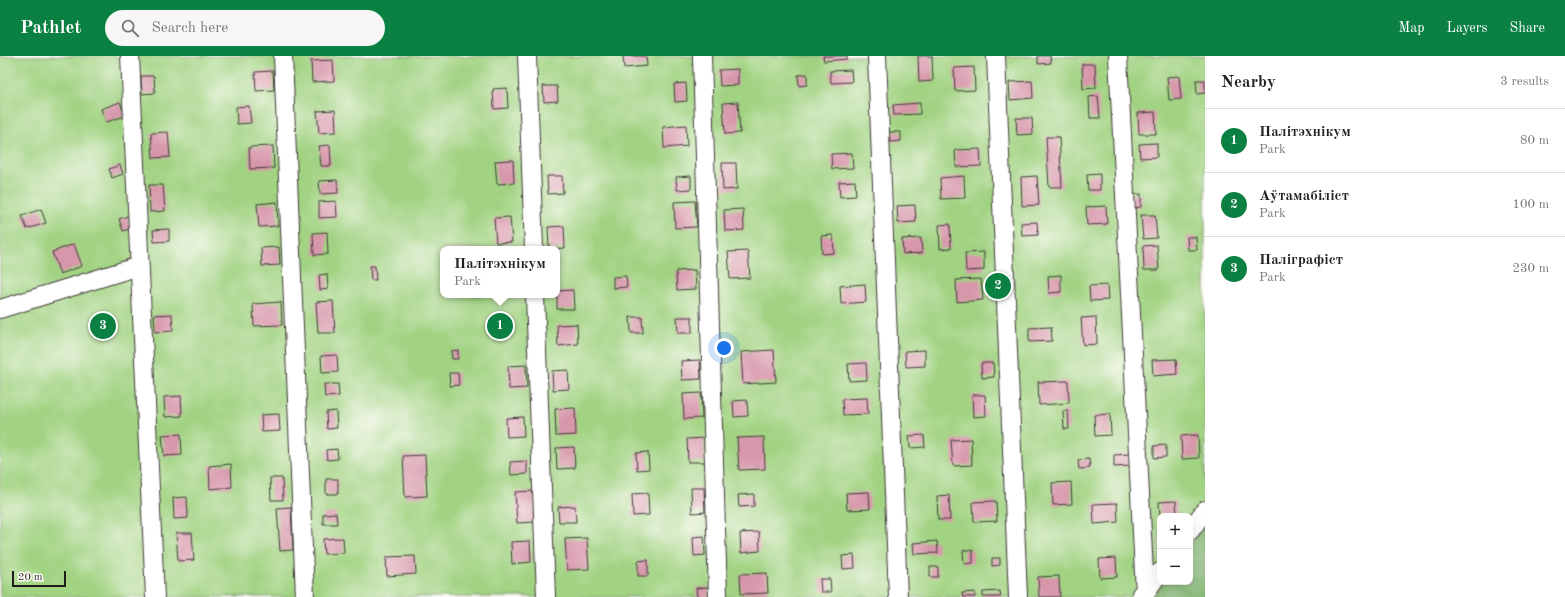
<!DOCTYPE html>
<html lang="en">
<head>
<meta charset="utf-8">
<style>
	body { margin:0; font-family:"Old Standard TT",serif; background:#f6f6f6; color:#222 }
	.controls { position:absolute; right:12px; bottom:12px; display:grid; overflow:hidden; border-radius:8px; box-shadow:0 4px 16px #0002 }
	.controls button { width:36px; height:36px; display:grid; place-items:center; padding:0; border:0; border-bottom:1px solid #e0e0e0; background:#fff; color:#222; font:20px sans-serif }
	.scale { position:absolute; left:12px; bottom:10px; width:54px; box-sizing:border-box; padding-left:4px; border:2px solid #1c1c1c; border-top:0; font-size:11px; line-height:14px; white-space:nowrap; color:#1c1c1c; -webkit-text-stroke:3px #fdfcf7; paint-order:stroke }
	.you { position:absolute; left:724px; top:292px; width:14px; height:14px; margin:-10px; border:3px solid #fff; border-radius:50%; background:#1a73e8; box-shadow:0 0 0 6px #1a73e833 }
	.badge { display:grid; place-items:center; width:26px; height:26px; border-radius:50%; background:#0b8043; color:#fff; font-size:13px; font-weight:700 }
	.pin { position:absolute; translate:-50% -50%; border:2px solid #fff; box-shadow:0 1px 4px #0006 }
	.popup { position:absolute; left:440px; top:190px; width:120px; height:52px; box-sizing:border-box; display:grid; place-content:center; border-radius:8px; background:#fff; filter:drop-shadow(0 1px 3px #0005); font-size:13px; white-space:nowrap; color:#767676 }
	.popup b { font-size:15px; color:#222 }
	.popup::after { content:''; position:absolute; left:50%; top:100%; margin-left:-8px; border:8px solid transparent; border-top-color:#fff }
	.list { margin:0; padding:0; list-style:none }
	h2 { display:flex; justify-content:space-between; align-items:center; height:52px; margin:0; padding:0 16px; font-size:17px }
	h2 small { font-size:13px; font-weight:400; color:#767676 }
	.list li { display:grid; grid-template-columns:26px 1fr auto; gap:12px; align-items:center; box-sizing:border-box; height:64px; padding:0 16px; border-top:1px solid #e0e0e0 }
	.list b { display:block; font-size:15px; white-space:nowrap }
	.list p { margin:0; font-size:13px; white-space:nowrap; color:#767676 }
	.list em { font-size:13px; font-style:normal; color:#767676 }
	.icon { flex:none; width:22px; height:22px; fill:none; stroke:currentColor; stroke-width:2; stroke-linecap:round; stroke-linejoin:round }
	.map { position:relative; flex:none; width:1205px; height:541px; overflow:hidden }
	header { display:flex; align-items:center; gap:24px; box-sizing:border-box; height:56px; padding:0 20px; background:#0b8043; color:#fff }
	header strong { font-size:19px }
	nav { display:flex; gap:22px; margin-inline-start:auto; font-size:14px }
	.search { width:280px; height:36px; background:#f6f6f6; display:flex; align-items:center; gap:10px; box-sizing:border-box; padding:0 14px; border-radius:22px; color:#767676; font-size:15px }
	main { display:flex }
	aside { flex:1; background:#fff }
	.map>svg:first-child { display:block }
	.green { fill:#a1d382; stroke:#5e784f; fill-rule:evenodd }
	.forest { fill:#80b570; stroke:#4e6846 }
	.building { fill:#d796aa }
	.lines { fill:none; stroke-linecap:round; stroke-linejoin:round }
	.minor-casing { stroke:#3d3936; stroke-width:20 }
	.minor { stroke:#fff; stroke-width:18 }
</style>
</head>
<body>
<header>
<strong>Pathlet</strong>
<div class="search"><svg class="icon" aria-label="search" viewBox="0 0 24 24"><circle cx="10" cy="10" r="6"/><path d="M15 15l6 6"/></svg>Search here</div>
<nav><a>Map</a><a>Layers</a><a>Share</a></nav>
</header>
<main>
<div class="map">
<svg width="1205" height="541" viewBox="0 0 1205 541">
	<rect width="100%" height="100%" fill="#fdfcf7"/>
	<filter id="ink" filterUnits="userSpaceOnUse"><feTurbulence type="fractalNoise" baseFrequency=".025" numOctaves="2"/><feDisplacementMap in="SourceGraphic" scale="8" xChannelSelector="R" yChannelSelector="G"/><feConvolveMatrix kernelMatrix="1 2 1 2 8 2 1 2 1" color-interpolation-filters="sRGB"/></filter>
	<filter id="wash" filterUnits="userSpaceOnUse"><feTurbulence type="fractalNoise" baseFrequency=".012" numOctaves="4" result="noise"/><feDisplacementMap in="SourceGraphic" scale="16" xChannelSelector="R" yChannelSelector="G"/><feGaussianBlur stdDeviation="0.9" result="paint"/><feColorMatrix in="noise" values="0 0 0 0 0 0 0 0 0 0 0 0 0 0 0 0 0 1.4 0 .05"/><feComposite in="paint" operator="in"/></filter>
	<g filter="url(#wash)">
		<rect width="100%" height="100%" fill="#f6e0c7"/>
		<path class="green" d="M 0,0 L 1205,0 L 1205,469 L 1190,490 L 1190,460 L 1160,460 L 1160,526 L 1164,526 L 1154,541 L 0,541 ZM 443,193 L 557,193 L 557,239 L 443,239 Z"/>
		<path class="forest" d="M 1205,469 L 1205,541 L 1154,541 L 1164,526 L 1190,526 L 1190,490 Z"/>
		<g id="blocks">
			<path class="building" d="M 623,0 L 646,0 L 647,10 L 624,12 Z
				M 823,0 L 847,0 L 847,3 L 824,5 Z
				M 918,0 L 932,0 L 933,25 L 919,26 Z
				M 1038,0 L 1050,0 L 1051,7 L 1038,8 Z
				M 333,4 L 334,25 L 312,26 L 311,5 Z
				M 1082,8 L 1095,8 L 1096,32 L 1083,33 Z
				M 974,11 L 975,34 L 955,35 L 954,12 Z
				M 738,13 L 738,29 L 720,30 L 719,14 Z
				M 851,14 L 852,26 L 831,27 L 830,15 Z
				M 273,15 L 274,34 L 256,35 L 255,16 Z
				M 807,18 L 807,29 L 799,30 L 798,19 Z
				M 141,20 L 154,20 L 155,37 L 142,38 Z
				M 1179,20 L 1181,43 L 1169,44 L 1167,21 Z
				M 1196,24 L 1205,24 L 1205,37 L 1197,38 Z
				M 1032,25 L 1033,42 L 1010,44 L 1009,26 Z
				M 686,27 L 687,45 L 675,46 L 674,28 Z
				M 543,30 L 557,30 L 558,45 L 544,46 Z
				M 507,32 L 508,52 L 494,53 L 493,33 Z
				M 1098,40 L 1100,62 L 1090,62 L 1089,41 Z
				M 120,46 L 125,60 L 106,66 L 101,53 Z
				M 738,46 L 740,77 L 725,78 L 723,47 Z
				M 920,47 L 920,58 L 894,59 L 893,49 Z
				M 249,50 L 251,67 L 237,68 L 236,51 Z
				M 335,54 L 336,76 L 319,77 L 317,55 Z
				M 1155,56 L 1156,78 L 1139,78 L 1138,57 Z
				M 1016,62 L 1032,62 L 1033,78 L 1017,79 Z
				M 686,69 L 687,90 L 664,92 L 663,71 Z
				M 168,76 L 170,101 L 153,102 L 151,77 Z
				M 889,76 L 901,76 L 901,85 L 890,86 Z
				M 1046,81 L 1059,81 L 1062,131 L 1049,131 Z
				M 1157,87 L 1157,101 L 1140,102 L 1139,88 Z
				M 330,89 L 331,110 L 321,110 L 319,90 Z
				M 273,90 L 274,112 L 250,113 L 249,91 Z
				M 980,93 L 981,110 L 956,111 L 955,94 Z
				M 852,97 L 853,112 L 832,113 L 831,98 Z
				M 513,104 L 514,127 L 497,128 L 495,105 Z
				M 722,107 L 736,107 L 737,133 L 723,134 Z
				M 120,109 L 123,118 L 112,122 L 109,113 Z
				M 1100,118 L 1100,134 L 1088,134 L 1087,119 Z
				M 547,120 L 562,120 L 563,137 L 548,138 Z
				M 691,120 L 691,133 L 677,134 L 676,121 Z
				M 964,120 L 965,142 L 941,143 L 940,122 Z
				M 1037,120 L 1039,149 L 1022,150 L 1021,121 Z
				M 337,124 L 338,137 L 320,138 L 319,125 Z
				M 855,125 L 856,140 L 840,141 L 839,126 Z
				M 149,129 L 163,129 L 165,155 L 150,156 Z
				M 1141,138 L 1141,151 L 1130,152 L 1129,139 Z
				M 336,145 L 337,161 L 319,162 L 319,146 Z
				M 695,145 L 697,171 L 675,172 L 674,146 Z
				M 277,146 L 278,170 L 259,171 L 257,148 Z
				M 915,149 L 916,166 L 898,167 L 897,150 Z
				M 1106,150 L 1107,168 L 1087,169 L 1086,151 Z
				M 41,153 L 46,167 L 27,173 L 22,160 Z
				M 743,153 L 744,174 L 725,175 L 724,154 Z
				M 1141,159 L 1155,159 L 1157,182 L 1143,183 Z
				M 128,160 L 132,172 L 123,175 L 119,163 Z
				M 510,161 L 512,186 L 496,187 L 494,162 Z
				M 1037,166 L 1038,179 L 1022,180 L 1021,167 Z
				M 950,168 L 951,192 L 940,193 L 939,169 Z
				M 564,170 L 565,192 L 549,193 L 548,171 Z
				M 169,173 L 169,185 L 154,186 L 153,174 Z
				M 327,176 L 328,198 L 314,199 L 313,177 Z
				M 833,179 L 834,197 L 822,198 L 821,180 Z
				M 1187,181 L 1196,181 L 1197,194 L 1188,194 Z
				M 921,182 L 922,197 L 903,198 L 902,183 Z
				M 74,188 L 82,210 L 60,218 L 52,196 Z
				M 1157,189 L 1159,214 L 1144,214 L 1143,190 Z
				M 279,191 L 280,209 L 262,210 L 261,192 Z
				M 748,195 L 750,222 L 730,223 L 728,196 Z
				M 984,196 L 984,214 L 966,215 L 965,197 Z
				M 370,210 L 375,210 L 376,224 L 371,224 Z
				M 695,214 L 696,233 L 677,234 L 676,215 Z
				M 327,218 L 328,233 L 320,234 L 319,219 Z
				M 1061,219 L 1061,236 L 1049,237 L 1048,220 Z
				M 626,220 L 627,231 L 613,232 L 613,221 Z
				M 981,223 L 983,244 L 957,246 L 956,224 Z
				M 865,228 L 866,246 L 841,248 L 840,230 Z
				M 1107,229 L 1108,244 L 1090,245 L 1089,230 Z
				M 573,234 L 574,253 L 557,253 L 557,235 Z
				M 333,245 L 335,277 L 318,277 L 316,246 Z
				M 281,246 L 282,269 L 254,270 L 253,248 Z
				M 172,258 L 173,275 L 155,276 L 154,259 Z
				M 630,261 L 642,261 L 643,277 L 631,277 Z
				M 677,261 L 692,261 L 692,277 L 678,277 Z
				M 1096,261 L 1097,288 L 1083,289 L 1081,262 Z
				M 577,268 L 578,288 L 558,290 L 557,269 Z
				M 1051,271 L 1052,285 L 1029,286 L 1029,272 Z
				M 458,294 L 458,303 L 452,303 L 451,295 Z
				M 774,294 L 776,326 L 743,328 L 741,296 Z
				M 925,294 L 925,310 L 906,311 L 905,295 Z
				M 337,299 L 338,316 L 322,317 L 321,300 Z
				M 1176,303 L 1177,318 L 1153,320 L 1152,304 Z
				M 700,304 L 701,323 L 682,324 L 681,305 Z
				M 866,307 L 867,324 L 849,325 L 848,308 Z
				M 981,307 L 993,307 L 994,321 L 982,322 Z
				M 526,309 L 527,332 L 509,333 L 508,310 Z
				M 568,314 L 569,333 L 553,334 L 552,315 Z
				M 449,317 L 458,317 L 459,329 L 450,330 Z
				M 1068,325 L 1069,347 L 1039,349 L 1038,326 Z
				M 324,328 L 338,328 L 339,340 L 325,341 Z
				M 701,337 L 702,362 L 684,363 L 683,338 Z
				M 972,339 L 985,339 L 986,360 L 973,361 Z
				M 181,340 L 182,360 L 165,361 L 164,341 Z
				M 867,342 L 868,358 L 843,359 L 842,343 Z
				M 747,344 L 748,360 L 734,361 L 733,345 Z
				M 575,352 L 576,379 L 556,380 L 555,353 Z
				M 336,355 L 337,372 L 327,373 L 326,356 Z
				M 1063,355 L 1068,355 L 1069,373 L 1064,373 Z
				M 279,358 L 280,375 L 262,376 L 261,359 Z
				M 1110,358 L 1111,379 L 1095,380 L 1094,359 Z
				M 523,361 L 524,380 L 507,381 L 506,362 Z
				M 181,378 L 182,399 L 164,400 L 162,379 Z
				M 924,379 L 925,391 L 910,392 L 909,380 Z
				M 1198,379 L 1199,402 L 1182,403 L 1181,380 Z
				M 764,381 L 765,413 L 739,414 L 737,382 Z
				M 704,382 L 705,406 L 688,406 L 687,383 Z
				M 971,383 L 972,409 L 953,410 L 951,384 Z
				M 1166,389 L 1166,401 L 1154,402 L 1154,390 Z
				M 574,391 L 575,412 L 557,413 L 556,392 Z
				M 337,393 L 338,403 L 327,404 L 326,394 Z
				M 648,396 L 649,413 L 637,414 L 636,397 Z
				M 1130,398 L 1131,410 L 1114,411 L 1114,399 Z
				M 425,399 L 427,440 L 405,441 L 403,400 Z
				M 1089,403 L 1090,412 L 1079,413 L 1078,404 Z
				M 527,405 L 527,418 L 511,419 L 510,406 Z
				M 231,408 L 232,431 L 210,433 L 209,410 Z
				M 270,422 L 282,422 L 283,444 L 271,444 Z
				M 326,423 L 338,423 L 338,438 L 326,438 Z
				M 1071,426 L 1072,448 L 1053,449 L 1052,427 Z
				M 691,432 L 704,432 L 705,456 L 692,457 Z
				M 534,435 L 536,466 L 517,467 L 515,436 Z
				M 869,436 L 870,453 L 847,454 L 846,437 Z
				M 648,437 L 649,459 L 633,460 L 632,438 Z
				M 754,438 L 754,450 L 739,451 L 738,439 Z
				M 949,439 L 950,464 L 938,464 L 937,440 Z
				M 187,441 L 188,462 L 174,463 L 173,442 Z
				M 996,445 L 997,465 L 974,466 L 973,446 Z
				M 1176,445 L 1177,460 L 1160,460 L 1159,446 Z
				M 1117,447 L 1118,466 L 1094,468 L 1093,448 Z
				M 575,450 L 576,466 L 559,466 L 558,451 Z
				M 291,451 L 293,494 L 280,495 L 277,452 Z
				M 336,457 L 337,468 L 323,468 L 323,458 Z
				M 759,476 L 760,495 L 741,497 L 740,477 Z
				M 176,477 L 192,477 L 194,504 L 178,505 Z
				M 704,480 L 705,499 L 694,500 L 693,481 Z
				M 343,482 L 344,497 L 324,498 L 323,483 Z
				M 587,482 L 589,513 L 567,514 L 565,483 Z
				M 530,485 L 531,506 L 512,508 L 511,486 Z
				M 937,485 L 938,497 L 914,498 L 913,487 Z
				M 963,494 L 973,494 L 973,507 L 964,508 Z
				M 854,499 L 855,512 L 843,513 L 842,500 Z
				M 415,500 L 416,518 L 387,520 L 386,501 Z
				M 992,502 L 1000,502 L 1000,509 L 992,510 Z
				M 1116,502 L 1117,521 L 1100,522 L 1099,503 Z
				M 648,504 L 648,520 L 638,520 L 638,505 Z
				M 930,511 L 938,511 L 938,521 L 930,521 Z
				M 767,517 L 768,537 L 741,538 L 740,518 Z
				M 1059,520 L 1060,541 L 1039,541 L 1038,521 Z
				M 820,523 L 830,523 L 831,536 L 821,536 Z
				M 709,531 L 709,541 L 697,541 L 696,532 Z
				M 1000,535 L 1001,541 L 983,541 L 983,536 Z
				M 975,536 L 975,541 L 963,541 L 962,537 Z"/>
		</g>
	</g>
	<g filter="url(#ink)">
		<use href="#blocks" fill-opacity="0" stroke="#3d3936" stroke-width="1"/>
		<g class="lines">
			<g class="minor-casing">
				<path id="minor" d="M 130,0 L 155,541
					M 283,0 L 305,541
					M 527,0 L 534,193
					M 702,0 L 718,541
					M 877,0 L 898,541
					M 996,0 L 1018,541
					M 1118,0 L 1145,537
					M 535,239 L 546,541
					M 0,253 L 139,210
					M 1190,475 L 1205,454
					M 1141,538 L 1145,537 L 1160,516"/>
			</g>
			<use href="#minor" class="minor"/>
		</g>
	</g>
</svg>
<div class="controls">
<button>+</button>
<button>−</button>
</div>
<div class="scale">20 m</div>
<div class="you"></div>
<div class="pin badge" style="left:500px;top:270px">1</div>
<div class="popup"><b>Палітэхнікум</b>Park</div>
<div class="pin badge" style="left:998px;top:230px">2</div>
<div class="pin badge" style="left:103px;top:270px">3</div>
</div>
<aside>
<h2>Nearby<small>3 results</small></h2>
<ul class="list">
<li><span class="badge">1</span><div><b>Палітэхнікум</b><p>Park</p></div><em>80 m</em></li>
<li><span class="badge">2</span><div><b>Аўтамабіліст</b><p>Park</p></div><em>100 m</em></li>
<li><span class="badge">3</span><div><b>Паліграфіст</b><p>Park</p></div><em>230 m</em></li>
</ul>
</aside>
</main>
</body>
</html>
